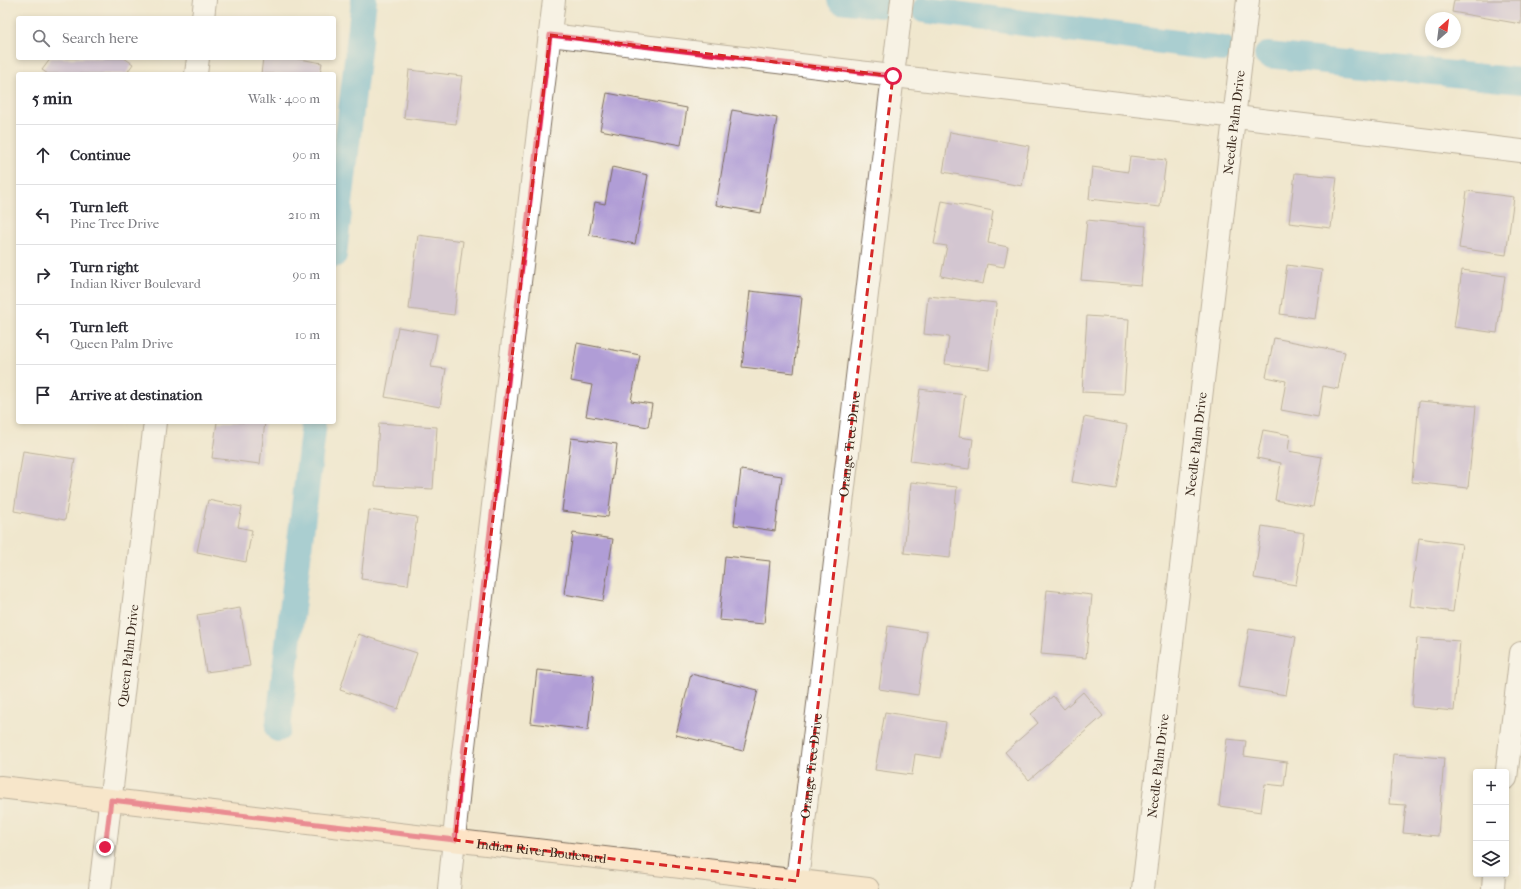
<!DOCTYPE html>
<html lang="en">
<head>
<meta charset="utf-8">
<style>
	body { margin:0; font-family:"IM FELL French Canon",serif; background:#f7f7f7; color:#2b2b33 }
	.controls { position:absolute; right:12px; bottom:12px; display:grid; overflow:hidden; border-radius:4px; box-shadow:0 2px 6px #0003 }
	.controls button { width:36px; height:36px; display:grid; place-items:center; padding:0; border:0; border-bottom:1px solid #e1e1e2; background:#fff; color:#2b2b33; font:20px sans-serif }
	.compass { position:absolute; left:1425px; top:12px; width:36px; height:36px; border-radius:50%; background:#fff; box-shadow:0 2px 6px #0003; rotate:28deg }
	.stop { position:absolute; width:12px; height:12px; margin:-9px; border:3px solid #e11d48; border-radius:50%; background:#fff }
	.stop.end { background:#e11d48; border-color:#fff; box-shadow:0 1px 4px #0008 }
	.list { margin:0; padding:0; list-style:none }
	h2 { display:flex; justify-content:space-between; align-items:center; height:52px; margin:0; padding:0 16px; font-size:17px }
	h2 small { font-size:13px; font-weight:400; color:#7c7c81 }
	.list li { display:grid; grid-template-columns:26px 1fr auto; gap:12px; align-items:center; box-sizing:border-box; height:60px; padding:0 16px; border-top:1px solid #e1e1e2 }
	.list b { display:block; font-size:15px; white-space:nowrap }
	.list p { margin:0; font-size:13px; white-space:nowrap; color:#7c7c81 }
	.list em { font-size:13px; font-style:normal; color:#7c7c81 }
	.icon { flex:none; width:22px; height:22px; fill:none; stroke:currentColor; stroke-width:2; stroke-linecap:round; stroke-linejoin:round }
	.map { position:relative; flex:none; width:1521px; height:889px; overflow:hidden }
	.search { position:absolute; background:#fff; box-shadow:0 2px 6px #0003; left:16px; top:16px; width:320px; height:44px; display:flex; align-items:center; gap:10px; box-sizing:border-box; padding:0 14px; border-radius:4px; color:#7c7c81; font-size:15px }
	.panel { position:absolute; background:#fff; box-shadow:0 2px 6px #0003; left:16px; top:72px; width:320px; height:352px; border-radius:4px }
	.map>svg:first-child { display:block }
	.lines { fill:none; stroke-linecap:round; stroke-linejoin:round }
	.canal { stroke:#54afd2; stroke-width:26 }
	.building { fill:#b09dd6 }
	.minor-casing { stroke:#7a6c5c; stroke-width:24 }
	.secondary-casing { stroke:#7a6c5c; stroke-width:24 }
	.minor { stroke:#fff; stroke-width:22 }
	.secondary { stroke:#fee4c6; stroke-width:22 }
	.route { stroke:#e11d48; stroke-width:5 }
	.marked { fill:none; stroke:#d62828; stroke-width:3; stroke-dasharray:8 5; stroke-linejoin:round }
	.labels { text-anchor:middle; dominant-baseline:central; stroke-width:3.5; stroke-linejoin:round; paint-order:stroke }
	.street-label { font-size:13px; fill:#3b2a1e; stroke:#f7f3e8 }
</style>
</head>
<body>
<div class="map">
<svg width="1521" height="889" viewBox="0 0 1521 889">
	<rect width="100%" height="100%" fill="#f7f3e8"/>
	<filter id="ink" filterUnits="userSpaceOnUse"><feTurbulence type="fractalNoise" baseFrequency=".025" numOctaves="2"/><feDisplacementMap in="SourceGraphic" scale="8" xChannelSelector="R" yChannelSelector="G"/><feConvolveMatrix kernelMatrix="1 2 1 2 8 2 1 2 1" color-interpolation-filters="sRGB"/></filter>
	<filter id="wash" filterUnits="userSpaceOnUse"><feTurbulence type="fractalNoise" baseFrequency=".012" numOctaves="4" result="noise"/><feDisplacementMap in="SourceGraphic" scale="16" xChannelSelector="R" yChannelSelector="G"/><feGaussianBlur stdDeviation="0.9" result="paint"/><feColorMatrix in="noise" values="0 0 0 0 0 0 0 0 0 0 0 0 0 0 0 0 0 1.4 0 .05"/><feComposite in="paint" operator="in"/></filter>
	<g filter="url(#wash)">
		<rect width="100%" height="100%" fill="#f0e7ce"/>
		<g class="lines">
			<path class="canal" d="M 840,0 L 881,5
				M 924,10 L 1223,49
				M 1267,55 L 1521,81
				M 334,255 L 364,0
				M 278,729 L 314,422"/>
		</g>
		<g id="blocks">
			<path class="building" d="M 1454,0 L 1521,0 L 1521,24 L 1452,12 Z
				M 51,58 L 124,58 L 133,64 L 126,74 L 48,74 L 42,70 Z
				M 263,58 L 294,58 L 322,63 L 320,74 L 261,74 Z
				M 409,70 L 462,76 L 456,124 L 404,118 Z
				M 607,93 L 687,108 L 681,145 L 600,130 Z
				M 732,110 L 777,118 L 761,213 L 716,205 Z
				M 950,132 L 1029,146 L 1022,186 L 943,172 Z
				M 1130,156 L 1166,160 L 1160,207 L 1089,199 L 1092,167 L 1128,172 Z
				M 612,167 L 648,175 L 635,244 L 589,235 L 595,202 L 605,204 Z
				M 1295,173 L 1337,177 L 1331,228 L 1289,223 Z
				M 1467,191 L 1514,197 L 1506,255 L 1459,248 Z
				M 942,201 L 993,211 L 988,243 L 1008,247 L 1004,267 L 987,264 L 983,284 L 941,276 L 947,246 L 934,244 Z
				M 1087,220 L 1146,226 L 1141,285 L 1081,280 Z
				M 418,235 L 463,241 L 454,315 L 409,309 Z
				M 1287,265 L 1322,270 L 1315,319 L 1280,314 Z
				M 1462,270 L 1505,276 L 1497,333 L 1454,327 Z
				M 750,291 L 802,297 L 794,373 L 742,367 Z
				M 928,296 L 997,303 L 989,369 L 945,364 L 949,337 L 924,334 Z
				M 1087,316 L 1129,319 L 1124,394 L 1082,392 Z
				M 398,327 L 437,334 L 431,367 L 446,369 L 440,407 L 385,397 Z
				M 1274,338 L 1345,352 L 1338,389 L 1323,386 L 1318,417 L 1281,410 L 1286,381 L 1266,377 Z
				M 577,343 L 640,355 L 631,401 L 652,404 L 648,427 L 586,416 L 592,385 L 571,381 Z
				M 920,389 L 965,395 L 959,437 L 973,439 L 969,469 L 910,461 Z
				M 1419,401 L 1476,406 L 1468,488 L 1412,482 Z
				M 1084,417 L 1127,425 L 1116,489 L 1072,482 Z
				M 217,422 L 265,422 L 260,464 L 212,458 Z
				M 379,423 L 437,427 L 433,489 L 375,486 Z
				M 1263,430 L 1290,435 L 1288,451 L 1322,457 L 1313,507 L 1275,500 L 1281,463 L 1257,458 Z
				M 571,438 L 617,444 L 608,517 L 562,511 Z
				M 23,451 L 75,459 L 65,520 L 14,511 Z
				M 741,470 L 782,476 L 775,531 L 734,525 Z
				M 911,482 L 957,487 L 950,558 L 904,553 Z
				M 208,500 L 242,507 L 238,527 L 252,530 L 246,562 L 197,552 Z
				M 369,510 L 417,517 L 408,585 L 361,579 Z
				M 1262,526 L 1304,533 L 1296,585 L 1254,578 Z
				M 573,533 L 613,539 L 603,601 L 564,594 Z
				M 1419,538 L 1462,544 L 1453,612 L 1410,606 Z
				M 725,556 L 770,561 L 764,624 L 719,620 Z
				M 1047,590 L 1092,595 L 1086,658 L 1041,654 Z
				M 240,608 L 250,666 L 206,672 L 197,615 Z
				M 888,626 L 927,632 L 918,695 L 879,689 Z
				M 1249,629 L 1296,637 L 1286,695 L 1239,687 Z
				M 358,634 L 417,653 L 398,709 L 340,690 Z
				M 1417,638 L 1460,641 L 1454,711 L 1412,707 Z
				M 537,670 L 594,676 L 588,730 L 531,723 Z
				M 691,674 L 758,690 L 743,751 L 676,735 Z
				M 1083,692 L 1103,716 L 1029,780 L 1005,752 L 1038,723 L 1031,714 L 1053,696 L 1064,709 Z
				M 885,712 L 946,722 L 940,758 L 915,754 L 912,775 L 875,770 Z
				M 1227,739 L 1246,741 L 1244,756 L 1287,762 L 1284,786 L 1265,784 L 1261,812 L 1219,806 Z
				M 1393,754 L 1444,758 L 1438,836 L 1403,833 L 1406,805 L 1389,804 Z"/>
		</g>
	</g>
	<g filter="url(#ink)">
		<use href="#blocks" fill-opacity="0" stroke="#7a6c5c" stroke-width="1"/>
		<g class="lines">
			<g class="minor-casing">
				<g id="minor">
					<path d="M 203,18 L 205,0"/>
					<path d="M 550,35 L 1521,151"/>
					<path d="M 196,74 L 198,58"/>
					<path d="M 1506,778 L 1521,653"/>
					<path id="s1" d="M 100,889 L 155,422"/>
					<path d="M 449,889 L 460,779 L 554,0"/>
					<path id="s2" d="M 796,889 L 902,0"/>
					<path id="s3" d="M 1143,889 L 1248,0"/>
					<path d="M 1493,889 L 1494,874"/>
				</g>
			</g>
			<g class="secondary-casing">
				<g id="secondary">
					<path id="s4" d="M 0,787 L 868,889"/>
				</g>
			</g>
			<use href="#minor" class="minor"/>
			<use href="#secondary" class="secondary"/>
		</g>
	</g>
	<g class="lines" filter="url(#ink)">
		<path class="route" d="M 105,847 L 111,800 L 455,840 L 460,779 L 550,35 L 893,76"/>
	</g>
	<path d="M0 0H1521V889H0ZM 550,35 L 893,76 L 797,881 L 455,840 Z" fill="#f0e7ce" fill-opacity=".55" fill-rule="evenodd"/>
	<path class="marked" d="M 550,35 L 893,76 L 797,881 L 455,840 Z"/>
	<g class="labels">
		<g class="street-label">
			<text stroke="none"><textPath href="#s3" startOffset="772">Needle Palm Drive</textPath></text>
			<text stroke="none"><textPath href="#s2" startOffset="448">Orange Tree Drive</textPath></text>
			<text stroke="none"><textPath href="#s3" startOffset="448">Needle Palm Drive</textPath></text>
			<text stroke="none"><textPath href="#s1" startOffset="235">Queen Palm Drive</textPath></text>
			<text stroke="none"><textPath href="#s2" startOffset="124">Orange Tree Drive</textPath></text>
			<text stroke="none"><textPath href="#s3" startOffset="124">Needle Palm Drive</textPath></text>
			<text stroke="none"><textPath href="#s4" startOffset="545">Indian River Boulevard</textPath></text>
		</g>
	</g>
</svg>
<div class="controls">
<button>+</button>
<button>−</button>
<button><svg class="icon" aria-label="layers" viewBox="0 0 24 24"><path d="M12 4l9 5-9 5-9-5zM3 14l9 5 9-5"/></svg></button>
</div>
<svg class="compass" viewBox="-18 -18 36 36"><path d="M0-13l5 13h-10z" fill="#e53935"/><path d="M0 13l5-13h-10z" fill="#7c7c81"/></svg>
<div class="stop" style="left:893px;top:76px"></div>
<div class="stop end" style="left:105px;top:847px"></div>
<div class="search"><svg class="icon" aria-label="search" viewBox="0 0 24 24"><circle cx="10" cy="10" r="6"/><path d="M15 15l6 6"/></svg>Search here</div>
<section class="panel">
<h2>5 min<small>Walk · 400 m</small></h2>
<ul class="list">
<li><svg class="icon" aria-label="ahead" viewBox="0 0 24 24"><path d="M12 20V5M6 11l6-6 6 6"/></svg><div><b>Continue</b></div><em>90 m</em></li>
<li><svg class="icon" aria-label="left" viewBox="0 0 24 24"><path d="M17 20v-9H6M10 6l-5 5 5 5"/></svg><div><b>Turn left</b><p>Pine Tree Drive</p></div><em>210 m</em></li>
<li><svg class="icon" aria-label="right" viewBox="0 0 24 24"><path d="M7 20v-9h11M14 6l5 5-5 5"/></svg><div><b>Turn right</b><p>Indian River Boulevard</p></div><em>90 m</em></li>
<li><svg class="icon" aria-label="left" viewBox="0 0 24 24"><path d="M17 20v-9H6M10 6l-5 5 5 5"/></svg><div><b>Turn left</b><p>Queen Palm Drive</p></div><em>10 m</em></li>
<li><svg class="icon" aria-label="arrive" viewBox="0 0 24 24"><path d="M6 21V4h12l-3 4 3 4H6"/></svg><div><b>Arrive at destination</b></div></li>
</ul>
</section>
</div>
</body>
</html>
